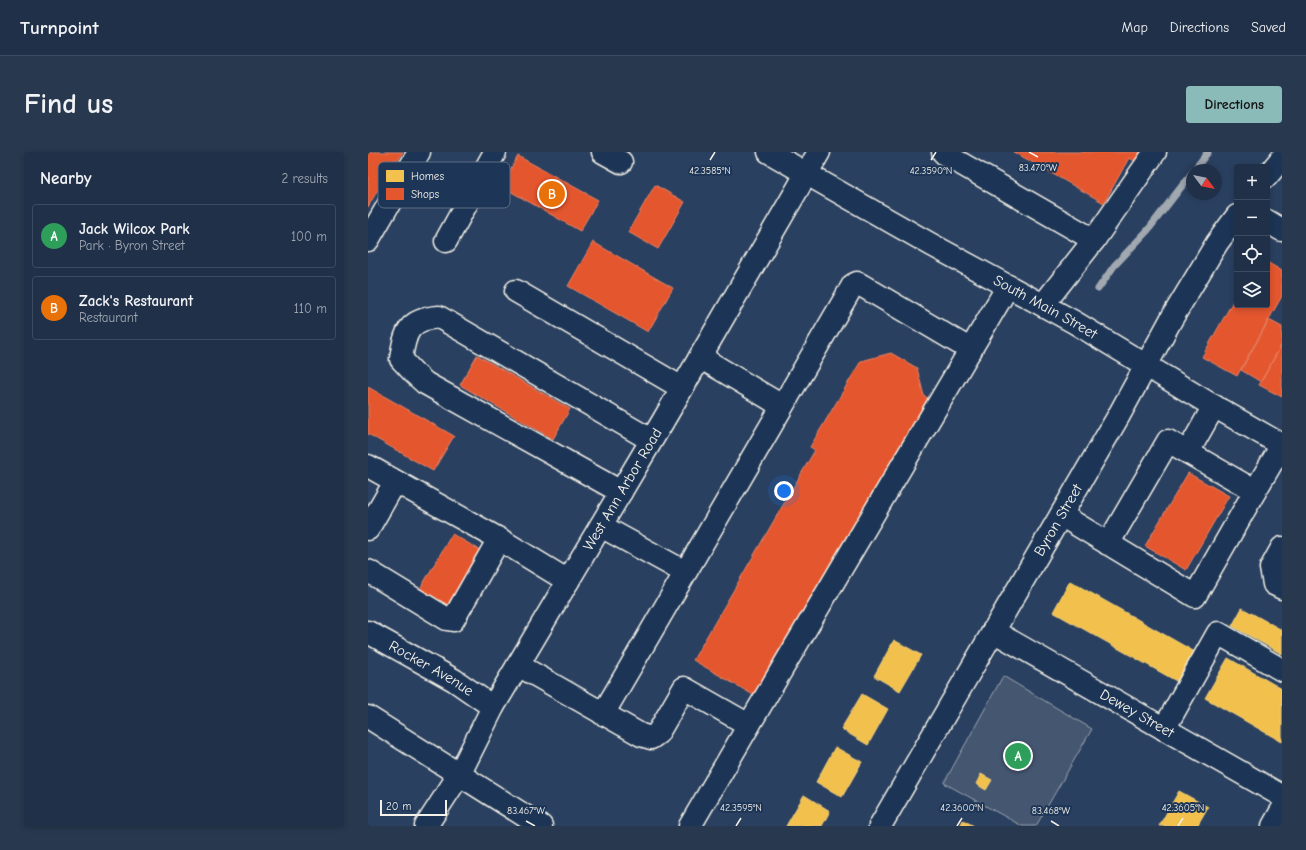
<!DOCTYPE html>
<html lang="en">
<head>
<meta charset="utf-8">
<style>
	body { margin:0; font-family:"Comic Neue",sans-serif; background:#28384f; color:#f1f3f6 }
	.controls { position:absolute; right:12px; top:12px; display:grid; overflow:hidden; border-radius:4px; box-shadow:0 2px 6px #0003 }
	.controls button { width:36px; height:36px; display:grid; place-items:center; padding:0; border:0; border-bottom:1px solid #3d4b60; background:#203048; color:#f1f3f6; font:20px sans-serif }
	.compass { position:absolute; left:818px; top:12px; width:36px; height:36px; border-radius:50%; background:#203048; box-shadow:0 2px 6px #0003; rotate:122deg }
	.scale { position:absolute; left:12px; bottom:10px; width:67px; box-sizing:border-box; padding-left:4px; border:2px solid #f4f1e8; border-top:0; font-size:11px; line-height:14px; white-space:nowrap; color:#f4f1e8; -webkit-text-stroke:3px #1d3557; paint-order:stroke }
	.you { position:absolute; left:416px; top:339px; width:14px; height:14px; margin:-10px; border:3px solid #fff; border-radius:50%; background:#1a73e8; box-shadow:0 0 0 6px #1a73e833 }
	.badge { display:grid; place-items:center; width:26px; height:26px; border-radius:50%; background:#8bbbb9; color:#fff; font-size:13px; font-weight:700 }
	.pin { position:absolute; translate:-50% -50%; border:2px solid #fff; box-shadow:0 1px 4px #0006 }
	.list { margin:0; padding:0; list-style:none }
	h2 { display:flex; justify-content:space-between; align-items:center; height:52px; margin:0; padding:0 16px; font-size:17px }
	h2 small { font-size:13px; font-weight:400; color:#a2a9b4 }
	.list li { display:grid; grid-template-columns:26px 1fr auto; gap:12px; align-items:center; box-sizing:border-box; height:64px; margin:0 8px 8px; padding:0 8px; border:1px solid #3d4b60; border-radius:4px }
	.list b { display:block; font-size:15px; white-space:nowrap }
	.list p { margin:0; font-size:13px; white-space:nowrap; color:#a2a9b4 }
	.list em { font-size:13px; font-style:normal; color:#a2a9b4 }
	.icon { flex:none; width:22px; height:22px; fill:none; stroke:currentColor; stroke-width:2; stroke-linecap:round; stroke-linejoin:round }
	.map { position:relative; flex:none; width:914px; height:674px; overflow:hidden; border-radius:4px }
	header { display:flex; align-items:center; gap:24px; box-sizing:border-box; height:56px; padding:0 20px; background:#203048; border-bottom:1px solid #3d4b60 }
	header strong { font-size:19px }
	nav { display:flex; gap:22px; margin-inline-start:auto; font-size:14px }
	.intro { display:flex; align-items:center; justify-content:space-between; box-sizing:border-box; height:96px; padding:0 24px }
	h1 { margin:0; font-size:28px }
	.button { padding:10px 18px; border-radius:4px; background:#8bbbb9; color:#111; font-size:14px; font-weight:700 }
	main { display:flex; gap:24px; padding:0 24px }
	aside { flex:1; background:#203048; border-radius:4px; box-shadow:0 2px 6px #0003 }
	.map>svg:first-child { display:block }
	.green { fill:#445771; stroke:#9ca4ac }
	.homes { fill:#f2c14e; stroke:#f3cf7c }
	.shops { fill:#e4572e; stroke:#e98566 }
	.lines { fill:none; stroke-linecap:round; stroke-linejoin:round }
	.stream { stroke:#a1a8b0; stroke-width:7 }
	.minor-casing { stroke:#f4f1e8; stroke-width:25 }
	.major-casing { stroke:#f4f1e8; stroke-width:25 }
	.minor { stroke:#1d3557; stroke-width:22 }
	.major { stroke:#1d3557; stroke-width:22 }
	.ticks { fill:none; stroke:#f4f1e8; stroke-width:1.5 }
	.labels { text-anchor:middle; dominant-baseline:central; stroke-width:4; stroke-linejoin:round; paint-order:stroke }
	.street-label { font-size:15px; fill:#f4f1e8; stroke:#1d3557 }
	.key { fill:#1d3557; stroke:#5e6d82; stroke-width:1 }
	.key-label { font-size:11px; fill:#f4f1e8 }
	.ticks-label { font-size:10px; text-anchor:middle; fill:#f4f1e8; stroke:#1d3557; stroke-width:4; stroke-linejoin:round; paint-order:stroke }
</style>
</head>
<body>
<header>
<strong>Turnpoint</strong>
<nav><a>Map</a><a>Directions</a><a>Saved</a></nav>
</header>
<div class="intro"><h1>Find us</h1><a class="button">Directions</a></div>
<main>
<aside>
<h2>Nearby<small>2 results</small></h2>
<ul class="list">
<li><span class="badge" style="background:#2e9e5b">A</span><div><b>Jack Wilcox Park</b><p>Park · Byron Street</p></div><em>100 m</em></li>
<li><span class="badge" style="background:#e8710a">B</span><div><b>Zack's Restaurant</b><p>Restaurant</p></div><em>110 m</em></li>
</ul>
</aside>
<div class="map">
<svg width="914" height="674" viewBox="0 0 914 674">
	<rect width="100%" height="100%" fill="#2a4060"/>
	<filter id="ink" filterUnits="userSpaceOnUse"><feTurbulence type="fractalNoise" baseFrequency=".025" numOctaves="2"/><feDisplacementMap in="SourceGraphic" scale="8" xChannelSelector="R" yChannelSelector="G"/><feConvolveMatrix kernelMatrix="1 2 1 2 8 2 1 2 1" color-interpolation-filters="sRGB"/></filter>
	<g filter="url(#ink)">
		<path class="green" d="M 635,524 L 724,577 L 668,674 L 654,674 L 576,631 Z"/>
		<path class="homes" d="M 702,429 L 827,500 L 810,530 L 685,460 Z
			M 874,456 L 914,478 L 914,502 L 864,474 Z
			M 526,488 L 553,503 L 532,539 L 506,524 Z
			M 860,506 L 914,537 L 914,590 L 837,546 Z
			M 494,542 L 520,557 L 500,593 L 473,577 Z
			M 467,595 L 494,610 L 474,645 L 448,630 Z
			M 613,622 L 624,628 L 618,638 L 608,632 Z
			M 811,639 L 840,655 L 829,674 L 791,674 Z
			M 436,643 L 462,659 L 454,674 L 418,674 Z
			M 595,668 L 606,674 L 592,674 Z"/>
		<path class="shops" d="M 0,0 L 35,0 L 30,9 L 27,7 L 0,55 Z
			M 646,0 L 783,0 L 775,13 L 761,6 L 736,51 Z
			M 150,4 L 230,48 L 212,79 L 133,34 Z
			M 287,33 L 317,50 L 290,97 L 260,80 Z
			M 225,90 L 305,136 L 280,180 L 200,134 Z
			M 899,110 L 914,119 L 914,144 L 869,224 L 834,205 L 869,142 L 869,153 L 899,153 Z
			M 901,168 L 914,175 L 914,192 L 893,230 L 873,218 Z
			M 914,192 L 914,245 L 891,233 Z
			M 523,201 L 549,216 L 556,244 L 560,246 L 552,260 L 558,263 L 387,544 L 325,508 L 447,298 L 442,295 L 493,209 Z
			M 109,203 L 202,257 L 185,287 L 92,233 Z
			M 0,235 L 86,284 L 65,319 L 0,282 Z
			M 820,321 L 861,344 L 818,418 L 777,394 Z
			M 84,382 L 112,398 L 80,453 L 52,437 Z"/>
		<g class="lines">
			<path class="stream" d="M 826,18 L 840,0
				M 730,137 L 746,114 L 780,78 L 824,21"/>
			<g class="minor-casing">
				<g id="minor">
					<path d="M 235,0 L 253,10"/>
					<path d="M 401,0 L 439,22"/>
					<path d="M 575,0 L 578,3 L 726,88"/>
					<path d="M 899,24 L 914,6"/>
					<path d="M 899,69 L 914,78"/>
					<path d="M 0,88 L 51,0"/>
					<path d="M 78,89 L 127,0"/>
					<path d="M 148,139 L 314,236"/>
					<path d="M 675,153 L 726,88 L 787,0"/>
					<path d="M 332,205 L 414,254"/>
					<path d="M 820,300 L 846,254"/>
					<path d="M 0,314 L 131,387 L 200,429"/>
					<path d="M 887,339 L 914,293"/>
					<path d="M 253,340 L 57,231 L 46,221 L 33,207 C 37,179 41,167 71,165 L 283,288"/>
					<path d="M 693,363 L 827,444 L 887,339 L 800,289 L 740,392"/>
					<path d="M 233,374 L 317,420"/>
					<path d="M 0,377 L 27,330"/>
					<path d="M 914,396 L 903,416 L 906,432 L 914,436"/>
					<path d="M 0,419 L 79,467 L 85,468 L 131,387"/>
					<path id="s1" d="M 625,479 L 914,644"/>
					<path id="s2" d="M 0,480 L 86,528 L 125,555"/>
					<path d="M 150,513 L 273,583 L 283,586 L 290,581 L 316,536 L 381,573 L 640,134"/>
					<path d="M 235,562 L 485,133 L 489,131 L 493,133 L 603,198"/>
					<path d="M 0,565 L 173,674"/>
					<path d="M 796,577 L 850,481 L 914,518"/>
					<path d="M 322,674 L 381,573"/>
					<path id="s3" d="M 512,674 L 750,265 L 804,166 L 849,91 L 869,64"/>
					<path d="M 905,674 L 914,658"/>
				</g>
			</g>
			<g class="major-casing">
				<g id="major">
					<path id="s4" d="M 439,22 L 564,93 L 706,170 L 837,249 L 914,293"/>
					<path id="s5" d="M 58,674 L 91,623 L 125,555 L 295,269 L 451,0"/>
				</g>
			</g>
			<use href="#minor" class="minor"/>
			<use href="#major" class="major"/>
		</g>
	</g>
	<path class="ticks" d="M 661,0 L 670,5M 342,8 L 347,0M 563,8 L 568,0M 158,669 L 167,674M 683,669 L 691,674M 368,674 L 373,666M 589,674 L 594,666M 810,674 L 815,666"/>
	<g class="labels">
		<g class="street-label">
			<text stroke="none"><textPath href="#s4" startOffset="273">South Main Street</textPath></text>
			<text stroke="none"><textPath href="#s5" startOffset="390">West Ann Arbor Road</textPath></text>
			<text stroke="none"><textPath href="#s3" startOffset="354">Byron Street</textPath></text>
			<text stroke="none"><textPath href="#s2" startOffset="73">Rocker Avenue</textPath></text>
			<text stroke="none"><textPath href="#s1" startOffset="166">Dewey Street</textPath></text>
		</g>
	</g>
	<rect x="10" y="10" width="132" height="46" rx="6" class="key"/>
	<rect x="18" y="18" width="18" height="12" fill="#f2c14e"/>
	<rect x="18" y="36" width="18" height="12" fill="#e4572e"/>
	<g class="key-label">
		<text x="43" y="28">Homes</text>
		<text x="43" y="46">Shops</text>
	</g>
	<g class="ticks-label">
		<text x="670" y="19">83.470°W</text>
		<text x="342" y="22">42.3585°N</text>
		<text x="563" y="22">42.3590°N</text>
		<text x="373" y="659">42.3595°N</text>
		<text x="594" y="659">42.3600°N</text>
		<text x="815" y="659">42.3605°N</text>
		<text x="158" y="662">83.467°W</text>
		<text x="683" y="662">83.468°W</text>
	</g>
</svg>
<div class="controls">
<button>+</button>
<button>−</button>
<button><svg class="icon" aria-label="locate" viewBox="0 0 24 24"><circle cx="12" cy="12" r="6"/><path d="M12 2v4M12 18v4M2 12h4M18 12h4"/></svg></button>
<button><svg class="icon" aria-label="layers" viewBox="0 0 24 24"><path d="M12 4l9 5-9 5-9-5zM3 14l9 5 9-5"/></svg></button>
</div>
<svg class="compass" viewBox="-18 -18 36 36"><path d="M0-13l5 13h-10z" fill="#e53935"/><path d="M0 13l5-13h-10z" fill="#a2a9b4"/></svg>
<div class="scale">20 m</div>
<div class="you"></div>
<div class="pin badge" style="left:650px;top:604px;background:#2e9e5b">A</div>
<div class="pin badge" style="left:184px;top:42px;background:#e8710a">B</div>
</div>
</main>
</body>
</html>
